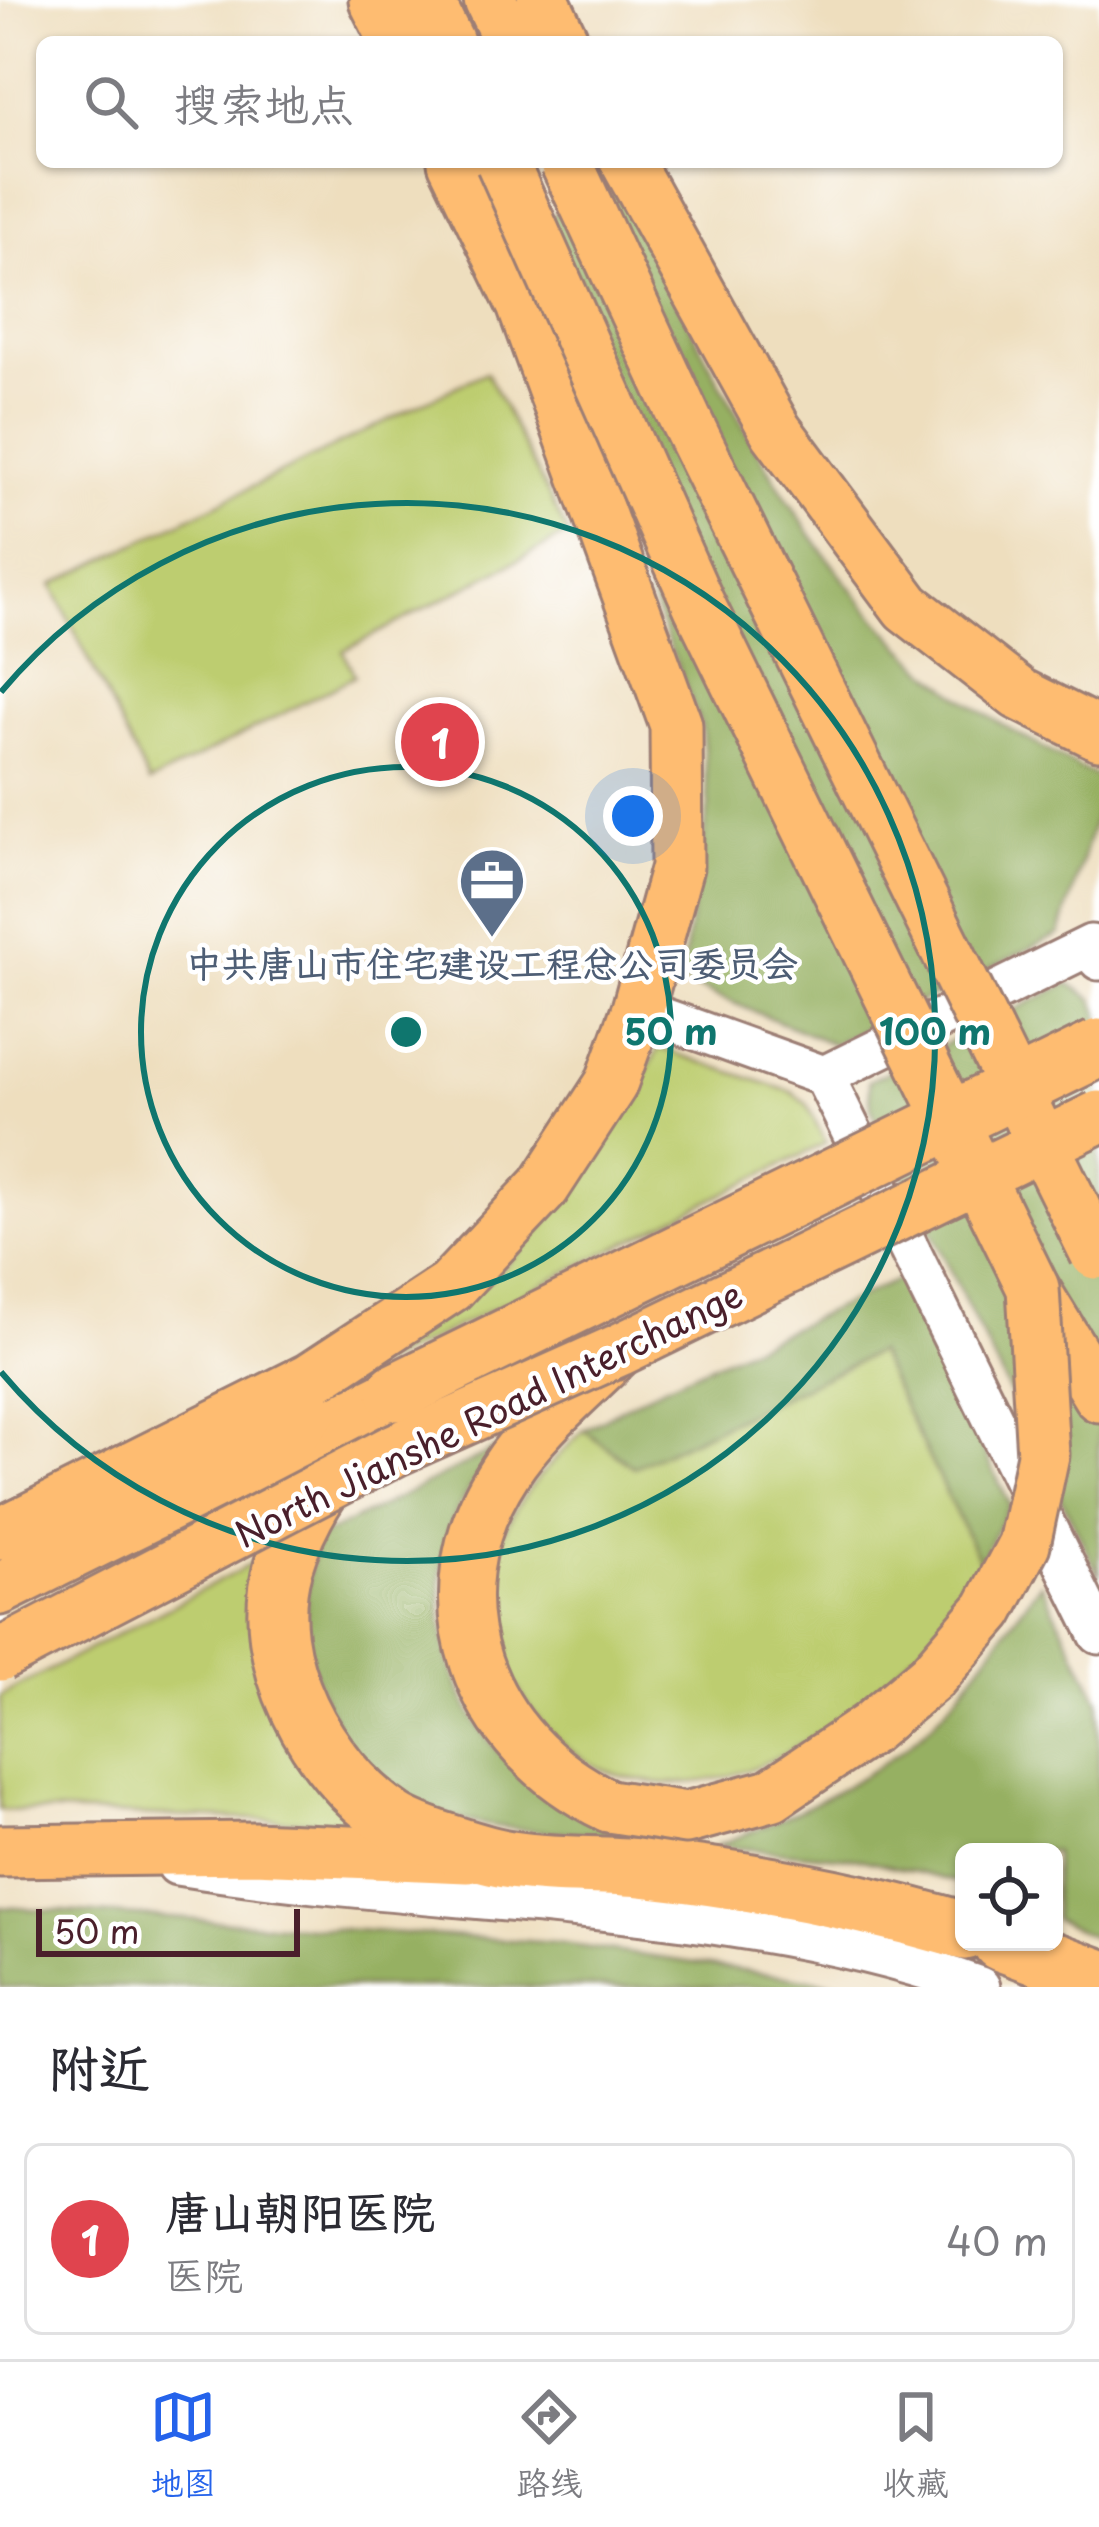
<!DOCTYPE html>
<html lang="zh">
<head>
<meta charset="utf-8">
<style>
	body { margin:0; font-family:"Playpen Sans","LXGW WenKai TC",sans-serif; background:#f2f2f3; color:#2b2b33 }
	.controls { position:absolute; right:36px; bottom:36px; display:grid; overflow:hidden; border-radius:18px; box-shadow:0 3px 9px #0004 }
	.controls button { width:108px; height:108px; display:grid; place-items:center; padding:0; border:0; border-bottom:3px solid #e1e1e2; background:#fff; color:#2b2b33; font:60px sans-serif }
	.scale { position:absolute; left:36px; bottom:30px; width:264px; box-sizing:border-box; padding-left:12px; border:6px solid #4a1f2b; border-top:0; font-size:33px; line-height:42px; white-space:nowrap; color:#4a1f2b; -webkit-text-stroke:9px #fff; paint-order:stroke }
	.you { position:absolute; left:633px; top:816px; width:42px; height:42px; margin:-30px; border:9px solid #fff; border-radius:50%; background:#1a73e8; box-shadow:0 0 0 18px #1a73e833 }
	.badge { display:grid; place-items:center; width:78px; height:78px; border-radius:50%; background:#2563eb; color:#fff; font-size:39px; font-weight:700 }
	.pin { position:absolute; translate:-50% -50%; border:6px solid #fff; box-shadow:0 3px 12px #0006 }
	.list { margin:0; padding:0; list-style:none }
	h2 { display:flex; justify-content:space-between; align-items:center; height:156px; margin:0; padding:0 48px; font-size:51px }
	h2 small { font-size:39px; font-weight:400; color:#7c7c81 }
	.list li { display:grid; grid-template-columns:78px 1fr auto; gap:36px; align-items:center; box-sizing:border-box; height:192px; margin:0 24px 24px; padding:0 24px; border:3px solid #e1e1e2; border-radius:18px }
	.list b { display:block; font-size:45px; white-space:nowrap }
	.list p { margin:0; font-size:39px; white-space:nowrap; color:#7c7c81 }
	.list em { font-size:39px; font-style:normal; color:#7c7c81 }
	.icon { flex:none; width:66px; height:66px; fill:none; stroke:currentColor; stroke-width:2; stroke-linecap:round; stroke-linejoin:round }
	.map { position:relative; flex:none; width:1099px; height:1987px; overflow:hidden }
	.search { position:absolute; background:#fff; box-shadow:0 3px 9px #0004; left:36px; right:36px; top:36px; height:132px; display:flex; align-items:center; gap:30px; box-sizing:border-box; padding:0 42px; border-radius:18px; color:#7c7c81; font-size:45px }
	.sheet { height:372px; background:#fff }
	nav { display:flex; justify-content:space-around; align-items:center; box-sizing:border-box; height:168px; border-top:3px solid #e1e1e2; background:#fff; font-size:33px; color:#7c7c81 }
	nav a { display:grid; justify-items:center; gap:6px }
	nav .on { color:#2563eb }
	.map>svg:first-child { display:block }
	.green { fill:#bdcd70; stroke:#84764e; stroke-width:3 }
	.forest { fill:#96b062; stroke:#706846; stroke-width:3 }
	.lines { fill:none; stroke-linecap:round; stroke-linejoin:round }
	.minor-casing { stroke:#9c7e74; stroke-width:45 }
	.major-casing { stroke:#9c7e74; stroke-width:57 }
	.highway-casing { stroke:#9c7e74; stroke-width:63 }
	.minor { stroke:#fff; stroke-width:39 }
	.major { stroke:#febc71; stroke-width:51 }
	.highway { stroke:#febc71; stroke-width:57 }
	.major-bridge-casing { stroke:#9c7e74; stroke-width:57; stroke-linecap:butt }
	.highway-bridge-casing { stroke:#9c7e74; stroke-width:63; stroke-linecap:butt }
	.major-bridge { stroke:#febc71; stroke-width:51 }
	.highway-bridge { stroke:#febc71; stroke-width:57 }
	.ring { fill:none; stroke:#0f766e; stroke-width:6 }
	.labels { text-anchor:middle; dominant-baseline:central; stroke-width:9; stroke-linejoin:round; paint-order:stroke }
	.service-label { font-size:36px; font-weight:bold; fill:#4e5e75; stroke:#fff }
	.street-label { font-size:36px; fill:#4a1f2b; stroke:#fff }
	.centre { fill:#0f766e; stroke:#fff; stroke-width:6 }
	.ring-label { font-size:36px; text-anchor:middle; font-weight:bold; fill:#0f766e; stroke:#fff; stroke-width:9; stroke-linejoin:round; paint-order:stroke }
</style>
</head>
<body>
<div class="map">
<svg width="1099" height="1987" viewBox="0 0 1099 1987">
	<rect width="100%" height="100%" fill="#fff"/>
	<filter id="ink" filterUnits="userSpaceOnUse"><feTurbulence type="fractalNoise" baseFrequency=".00833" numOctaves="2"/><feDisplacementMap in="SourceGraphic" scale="24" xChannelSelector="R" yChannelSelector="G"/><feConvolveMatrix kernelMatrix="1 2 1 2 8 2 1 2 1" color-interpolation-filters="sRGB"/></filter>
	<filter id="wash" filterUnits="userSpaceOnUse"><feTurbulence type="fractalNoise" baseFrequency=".004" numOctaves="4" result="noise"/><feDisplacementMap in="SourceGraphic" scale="48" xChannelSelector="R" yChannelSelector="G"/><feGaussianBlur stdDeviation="2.7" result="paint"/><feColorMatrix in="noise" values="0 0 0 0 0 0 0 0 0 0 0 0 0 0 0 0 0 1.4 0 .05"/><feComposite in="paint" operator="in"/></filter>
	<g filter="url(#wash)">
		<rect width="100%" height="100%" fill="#eedebe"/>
		<path class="green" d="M 486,372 L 568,534 L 343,651 L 355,676 L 149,783 L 52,585 Z
			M 659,1048 L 792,1092 L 807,1104 L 826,1143 L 348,1381 C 406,1341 469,1304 518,1253 C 578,1193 619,1122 659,1048 Z
			M 878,1351 L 980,1562 C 970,1580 961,1600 949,1618 C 936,1637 914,1653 897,1669 C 823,1739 728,1806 621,1776 C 522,1748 462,1613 509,1521 C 527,1485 556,1458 584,1430 L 634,1467 Z
			M 259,1560 C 259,1686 256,1740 362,1823 L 0,1810 L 0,1696 Z"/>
		<path class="forest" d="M 615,183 C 704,346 780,529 915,659 C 967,709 1036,745 1099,778 L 1099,804 L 1060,934 L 833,1044 L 680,981 L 709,806 L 702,728 L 509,237 Z
			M 1069,983 L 1093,999 L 1099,1012 L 1099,1576 L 871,1108 L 869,1081 Z
			M 901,1278 L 1010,1505 L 980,1562 L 877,1352 L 634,1467 L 584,1430 L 647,1394 Z
			M 500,1447 C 480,1474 457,1502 448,1534 C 426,1617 452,1715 518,1770 C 553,1799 609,1816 650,1836 C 553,1830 439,1840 363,1769 C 347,1754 338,1725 327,1705 C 300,1652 300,1595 318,1538 Z
			M 1041,1583 L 1099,1700 L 1099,1940 L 1054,1919 L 1054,1852 L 964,1852 L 964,1884 L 862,1859 L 715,1846 C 788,1819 886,1774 939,1716 C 976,1675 1007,1627 1041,1583 Z
			M 0,1907 L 556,1943 L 861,1987 L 0,1987 Z"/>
	</g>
	<g filter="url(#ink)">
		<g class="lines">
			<g class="minor-casing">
				<path id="minor" d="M 1099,960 L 1091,945 L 824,1076 L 1099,1634
					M 638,1009 L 824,1076
					M 177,1865 C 437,1907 734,1898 980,1987"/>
			</g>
			<g class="major-casing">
				<path id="major" d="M 375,0 L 396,42
					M 427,0 L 448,42
					M 490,0 L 510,42
					M 543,0 L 563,42
					M 627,162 L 776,431 L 907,607 L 1019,694 L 1099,734
					M 1033,1288 L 1099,1396
					M 0,1534 L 310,1379 L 450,1287 L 544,1187 L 611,1084 L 638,1009 L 677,867 L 676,725 L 523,305 L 454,162
					M 0,1589 L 391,1395
					M 609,1806 C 478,1744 421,1599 505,1471 C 534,1426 581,1388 618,1351
					M 0,1851 L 254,1848 L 467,1857"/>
			</g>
			<g class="highway-casing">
				<path id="highway" d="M 396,1392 C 351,1444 303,1498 283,1567 C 257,1659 317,1769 393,1820 C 415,1834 479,1854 505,1859 C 549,1867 597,1864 642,1868 C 752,1880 858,1900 964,1931
					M 1001,1942 L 1099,1978"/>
			</g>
			<use href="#minor" class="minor"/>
			<use href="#major" class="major"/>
			<use href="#highway" class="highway"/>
			<g class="major-bridge-casing">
				<path id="major-bridge" d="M 502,162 L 699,605 L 1033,1288 L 1043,1455 L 1024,1544 L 989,1610 L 932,1676 L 869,1729 L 771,1795 L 686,1818 L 609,1806
					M 566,162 L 685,419 L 1096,1253
					M 0,1655 L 395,1450 L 619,1350 L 1099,1117"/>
			</g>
			<g class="highway-bridge-casing">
				<path id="highway-bridge" d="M 396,1392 L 1099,1048"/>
			</g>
			<use href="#major-bridge" class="major-bridge"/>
			<use href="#highway-bridge" class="highway-bridge"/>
		</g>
	</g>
	<g class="ring">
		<circle cx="406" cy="1032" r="265"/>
		<path d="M1 692A529 529 0 1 1 1 1372"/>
	</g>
	<defs>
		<g id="office-pin" transform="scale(3.45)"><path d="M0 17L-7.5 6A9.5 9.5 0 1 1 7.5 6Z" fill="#5c6f8a" stroke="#fff"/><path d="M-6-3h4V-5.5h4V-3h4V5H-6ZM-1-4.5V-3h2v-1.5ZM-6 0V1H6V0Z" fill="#fff"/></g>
	</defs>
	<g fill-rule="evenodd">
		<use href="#office-pin" x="492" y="881"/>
	</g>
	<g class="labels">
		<g class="service-label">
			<text x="492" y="962">中共唐山市住宅建设工程总公司委员会</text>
		</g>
		<g class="street-label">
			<text transform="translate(488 1413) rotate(-26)">North Jianshe Road Interchange</text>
		</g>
	</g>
	<circle cx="406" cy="1032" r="18" class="centre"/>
	<g class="ring-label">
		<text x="671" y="1045">50 m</text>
		<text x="935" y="1045">100 m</text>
	</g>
</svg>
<div class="controls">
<button><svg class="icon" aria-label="locate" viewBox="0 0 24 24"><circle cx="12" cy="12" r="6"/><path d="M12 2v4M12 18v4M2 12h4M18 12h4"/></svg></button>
</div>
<div class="scale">50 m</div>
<div class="you"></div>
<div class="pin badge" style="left:440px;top:742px;background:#e0444e">1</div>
<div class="search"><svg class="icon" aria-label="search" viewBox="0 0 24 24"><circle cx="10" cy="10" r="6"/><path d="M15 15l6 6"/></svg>搜索地点</div>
</div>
<section class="sheet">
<h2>附近<small></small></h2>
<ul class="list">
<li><span class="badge" style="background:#e0444e">1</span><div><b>唐山朝阳医院</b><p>医院</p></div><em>40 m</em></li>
</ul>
</section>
<nav>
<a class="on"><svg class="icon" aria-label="map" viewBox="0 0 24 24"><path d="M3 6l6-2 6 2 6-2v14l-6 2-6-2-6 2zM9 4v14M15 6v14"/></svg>地图</a>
<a><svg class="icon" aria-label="directions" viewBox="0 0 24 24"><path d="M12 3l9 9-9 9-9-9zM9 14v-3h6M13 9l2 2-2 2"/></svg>路线</a>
<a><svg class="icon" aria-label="saved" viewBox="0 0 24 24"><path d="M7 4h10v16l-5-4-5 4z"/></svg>收藏</a>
</nav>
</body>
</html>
